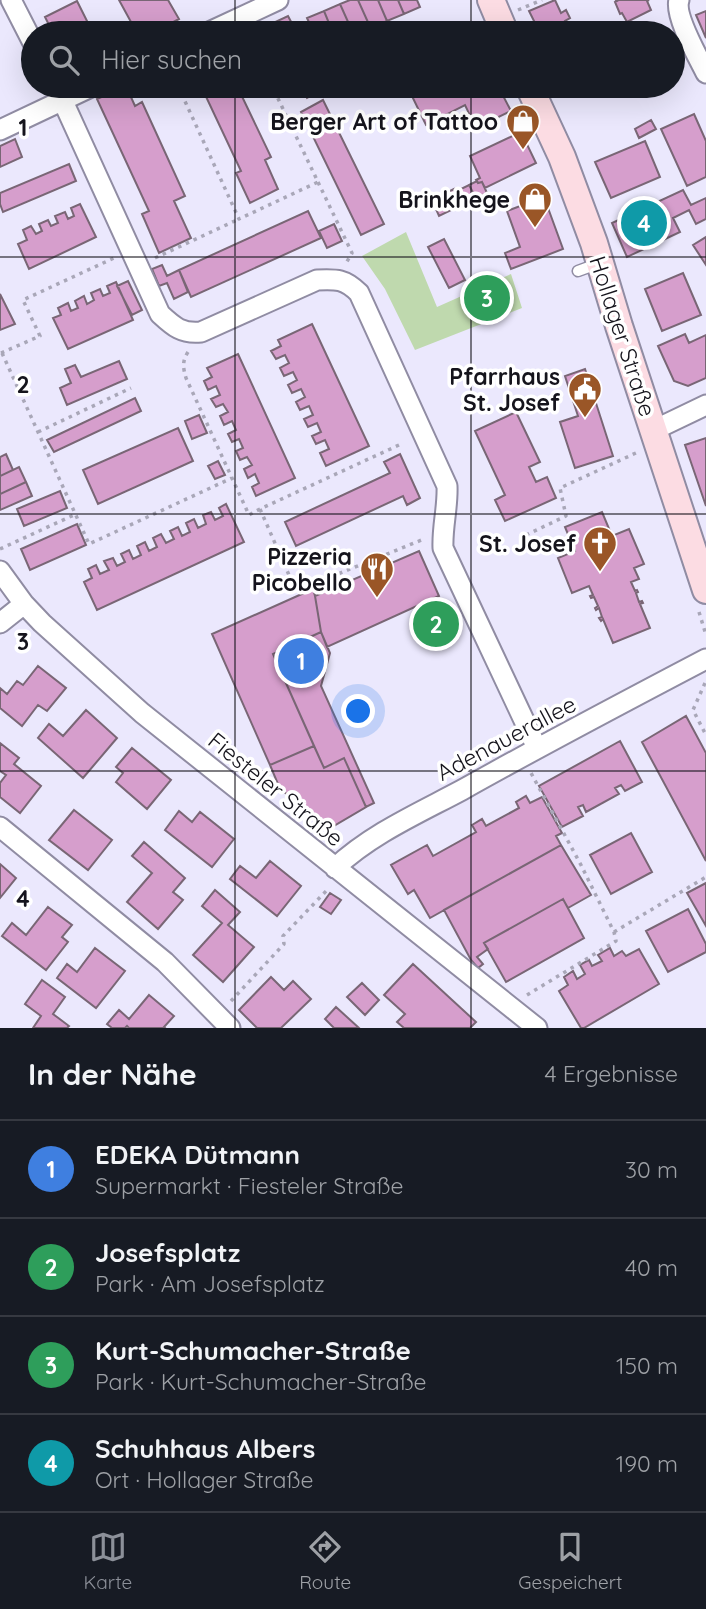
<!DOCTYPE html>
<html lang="de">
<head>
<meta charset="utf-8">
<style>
	body { margin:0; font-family:Quicksand,sans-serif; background:#20242c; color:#f1f3f6 }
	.you { position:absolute; left:359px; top:712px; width:24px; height:24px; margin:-18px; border:5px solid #fff; border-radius:50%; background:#1a73e8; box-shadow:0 0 0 10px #1a73e833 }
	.badge { display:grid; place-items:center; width:46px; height:46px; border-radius:50%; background:#8c9099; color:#fff; font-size:23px; font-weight:700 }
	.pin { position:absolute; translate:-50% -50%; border:4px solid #fff; box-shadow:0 2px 7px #0006 }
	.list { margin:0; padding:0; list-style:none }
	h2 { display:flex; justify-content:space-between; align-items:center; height:91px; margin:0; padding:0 28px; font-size:30px }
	h2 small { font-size:23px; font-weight:400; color:#9ea1a6 }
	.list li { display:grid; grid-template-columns:46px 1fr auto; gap:21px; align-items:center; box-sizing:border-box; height:98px; padding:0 28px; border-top:2px solid #363941 }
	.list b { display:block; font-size:26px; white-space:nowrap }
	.list p { margin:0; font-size:23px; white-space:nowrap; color:#9ea1a6 }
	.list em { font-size:23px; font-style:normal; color:#9ea1a6 }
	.icon { flex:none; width:38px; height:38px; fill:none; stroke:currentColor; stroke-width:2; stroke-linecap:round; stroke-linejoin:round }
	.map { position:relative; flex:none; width:706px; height:1028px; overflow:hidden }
	.search { position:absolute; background:#171b24; box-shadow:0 7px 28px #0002; left:21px; right:21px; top:21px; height:77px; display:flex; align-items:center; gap:18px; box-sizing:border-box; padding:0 24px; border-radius:38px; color:#9ea1a6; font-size:26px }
	.sheet { height:483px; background:#171b24 }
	nav { display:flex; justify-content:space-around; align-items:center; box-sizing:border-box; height:98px; border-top:2px solid #363941; background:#171b24; font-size:19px; color:#9ea1a6 }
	nav a { display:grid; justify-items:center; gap:4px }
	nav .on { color:#8c9099 }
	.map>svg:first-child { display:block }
	.green { fill:#bfd9ae }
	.building { fill:#d69ecc; stroke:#796675; stroke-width:2 }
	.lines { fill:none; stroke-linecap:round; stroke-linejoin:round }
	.service-casing { stroke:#908ca3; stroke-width:13 }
	.minor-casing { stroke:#908ca3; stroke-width:23 }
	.secondary-casing { stroke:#908ca3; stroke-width:30 }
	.path { stroke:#a9a7b8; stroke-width:3.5; stroke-dasharray:3.5 5; stroke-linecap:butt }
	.service { stroke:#fff; stroke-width:10 }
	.minor { stroke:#fff; stroke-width:19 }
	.secondary { stroke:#fcdce3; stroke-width:26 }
	.grid { fill:none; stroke:#15141c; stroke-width:2; stroke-opacity:0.55 }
	.labels { text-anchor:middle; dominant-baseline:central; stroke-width:7; stroke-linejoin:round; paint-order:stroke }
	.poi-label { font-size:23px; font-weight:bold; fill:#15141c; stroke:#fff; text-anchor:end }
	.street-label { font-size:23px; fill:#15141c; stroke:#fff }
	.grid-label { font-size:23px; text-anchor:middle; font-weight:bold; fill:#15141c; stroke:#fff; stroke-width:7; stroke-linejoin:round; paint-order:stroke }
</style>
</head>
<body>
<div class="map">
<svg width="706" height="1028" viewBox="0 0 706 1028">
	<rect width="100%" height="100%" fill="#ebe8fd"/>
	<path class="green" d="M 406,232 L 437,307 L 511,274 L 522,308 L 415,350 L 385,289 L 362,256 Z
		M 440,610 L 449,631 L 433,638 L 423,616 Z"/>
	<path class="building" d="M 119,0 L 168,0 L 179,19 L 153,33 L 137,33 Z
		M 350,0 L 358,0 L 371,29 L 360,33 L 353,33 L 340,4 Z
		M 358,0 L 378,0 L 387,21 L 371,29 Z
		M 378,0 L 398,0 L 404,14 L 387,21 Z
		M 398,0 L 417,0 L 420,7 L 404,14 Z
		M 555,0 L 561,13 L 566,10 L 570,18 L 565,21 L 571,33 L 540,33 L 529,11 Z
		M 616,0 L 649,0 L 647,1 L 651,10 L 627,22 L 622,13 L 620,14 L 615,2 L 617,1 Z
		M 77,1 L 93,33 L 53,33 L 45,17 Z
		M 340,4 L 353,33 L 333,33 L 324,11 Z
		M 324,11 L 333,33 L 314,33 L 307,18 Z
		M 706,11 L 706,38 L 696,15 Z
		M 288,16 L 297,33 L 275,33 L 271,24 Z
		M 126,86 L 135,106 L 142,102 L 185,196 L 174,201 L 191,238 L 159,253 L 142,214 L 149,211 L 97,99 Z
		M 201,86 L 237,86 L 271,157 L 265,160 L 278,189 L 250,203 L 236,173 L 241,171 Z
		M 301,86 L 322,86 L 324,89 L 307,98 Z
		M 424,86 L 498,86 L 511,111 L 476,128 L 465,105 L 426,125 L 410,92 Z
		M 323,100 L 384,224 L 361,235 L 301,112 Z
		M 694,114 L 706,141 L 706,177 L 687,186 L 661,129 Z
		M 651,120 L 656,129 L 639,138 L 635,129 Z
		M 521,132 L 536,163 L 485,188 L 482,182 L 478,183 L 476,180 L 480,178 L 470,156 Z
		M 15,139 L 22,157 L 0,167 L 0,146 Z
		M 645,141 L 660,177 L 611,198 L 595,162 Z
		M 69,164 L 76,181 L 3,212 L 0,204 L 0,193 Z
		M 477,181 L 478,183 L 482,182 L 487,193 L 476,198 L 469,185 Z
		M 469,185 L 476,198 L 439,216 L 432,200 L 454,189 L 455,192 Z
		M 683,190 L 691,205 L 706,198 L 706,219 L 696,224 L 689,210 L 673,218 L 680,232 L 627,257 L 612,223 Z
		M 544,197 L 563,249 L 511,269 L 505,253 L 520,247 L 507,211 Z
		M 80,204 L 96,237 L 29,269 L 18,244 L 27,240 L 23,230 L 31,226 L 36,234 L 42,231 L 39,224 L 48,220 L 51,226 L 58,223 L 55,216 L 65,212 L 68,219 L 74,216 L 71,208 Z
		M 308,211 L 321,238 L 191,297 L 179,270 Z
		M 334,224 L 342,241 L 327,248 L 319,231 Z
		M 706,237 L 706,265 L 693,245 Z
		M 444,239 L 465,280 L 449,288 L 428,247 Z
		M 162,265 L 167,276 L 179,270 L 188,292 L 174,299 L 167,283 L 159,286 L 152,269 Z
		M 683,273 L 701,315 L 662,331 L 645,289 Z
		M 128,281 L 142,310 L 132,315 L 117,286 Z
		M 116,282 L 133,320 L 68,349 L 53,318 L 61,315 L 58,308 L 68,303 L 71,311 L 78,308 L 75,301 L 84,296 L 87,304 L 94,300 L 91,293 L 100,289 L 103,296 L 110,293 L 107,286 Z
		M 0,294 L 15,324 L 0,330 Z
		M 312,324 L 369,446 L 326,466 L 320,453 L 329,449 L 325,440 L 316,444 L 312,436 L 321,432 L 317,423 L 308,427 L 304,419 L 313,415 L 309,406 L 300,410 L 296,402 L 305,397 L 301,389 L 292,393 L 288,385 L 297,380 L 293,372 L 284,376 L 280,368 L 289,363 L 285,355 L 276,359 L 271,351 L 281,346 L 278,340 Z
		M 685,334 L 689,343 L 706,335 L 706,378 L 688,386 L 674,381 L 658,346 Z
		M 238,354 L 295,478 L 256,496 L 252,487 L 259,483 L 255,474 L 248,478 L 244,469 L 252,465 L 247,457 L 240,460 L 236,451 L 243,448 L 239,439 L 232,442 L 228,434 L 236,430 L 232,421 L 224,425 L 220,416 L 228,412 L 223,404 L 216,407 L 211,399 L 220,395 L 216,386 L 208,390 L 204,381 L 212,377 L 207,368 Z
		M 119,361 L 127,379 L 67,405 L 60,388 L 71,383 L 65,369 L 75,365 L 81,377 Z
		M 585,369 L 613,456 L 575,468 L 560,422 L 578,416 L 565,376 Z
		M 135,398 L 141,411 L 54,452 L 47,440 Z
		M 516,412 L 540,462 L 529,467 L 536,482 L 547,477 L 556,498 L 505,521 L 495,500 L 505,495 L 475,431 Z
		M 199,415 L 207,433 L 192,439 L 185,421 Z
		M 178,428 L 193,461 L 98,504 L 83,470 Z
		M 706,438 L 706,506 L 685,445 Z
		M 6,454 L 13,470 L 0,476 L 0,457 Z
		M 400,454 L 420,498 L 407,505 L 403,496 L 296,546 L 285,522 L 390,473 L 384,462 Z
		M 218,461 L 225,475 L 215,479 L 208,466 Z
		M 19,467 L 26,482 L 0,494 L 0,476 Z
		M 26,482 L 32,496 L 0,510 L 0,494 Z
		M 60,491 L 67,508 L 24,526 L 17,509 Z
		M 226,504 L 244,542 L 97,610 L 84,582 L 92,578 L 88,569 L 96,565 L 100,574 L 109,570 L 104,561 L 113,558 L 117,566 L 125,562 L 121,554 L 129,550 L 133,559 L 141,555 L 137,546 L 145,542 L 149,551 L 157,547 L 153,538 L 161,534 L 166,543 L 174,539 L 170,531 L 178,527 L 182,536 L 190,532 L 186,523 L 194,519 L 198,528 L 206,524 L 203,515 L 211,512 L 215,520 L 223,516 L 219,508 Z
		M 602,512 L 612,536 L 629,529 L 644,564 L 634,568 L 639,579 L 631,582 L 635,591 L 637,590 L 638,592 L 636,593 L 639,602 L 642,601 L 643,603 L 640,604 L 650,628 L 613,643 L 603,619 L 601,621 L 599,618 L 602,617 L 599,608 L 596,610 L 595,608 L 598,606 L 594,597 L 591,598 L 590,596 L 593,595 L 589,586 L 572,593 L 558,558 L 575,551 L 565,527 Z
		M 77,524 L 86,545 L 30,570 L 21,549 Z
		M 419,551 L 439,596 L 327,647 L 321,632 L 315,596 Z
		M 313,589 L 315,596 L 321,632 L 273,654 L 314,746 L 270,765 L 212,634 Z
		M 321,632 L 330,653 L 321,686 L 374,803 L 366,807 L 344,758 L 324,768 L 273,654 Z
		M 38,666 L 66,688 L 47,711 L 38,705 L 22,726 L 0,708 L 0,688 L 7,694 L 17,681 L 23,685 Z
		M 86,710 L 117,738 L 83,778 L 38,738 L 49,724 L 63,736 Z
		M 686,716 L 706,753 L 706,861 L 642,742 Z
		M 620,741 L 642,782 L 625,791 L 621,785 L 615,788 L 619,794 L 586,812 L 583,805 L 578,807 L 583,816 L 562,827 L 539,786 Z
		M 0,743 L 19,758 L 14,764 L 41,786 L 20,813 L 0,797 L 0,783 L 6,775 L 0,771 Z
		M 314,746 L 324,768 L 344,758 L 366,807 L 332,827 L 280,789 L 270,765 Z
		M 132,748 L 171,780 L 147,809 L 116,782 L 123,773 L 116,767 Z
		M 526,796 L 530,803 L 542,797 L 562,833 L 556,836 L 561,845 L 430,918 L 414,890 L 408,894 L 391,865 L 427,845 L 433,856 L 476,832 L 472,825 L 482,819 L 486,826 L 519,808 L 516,802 Z
		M 74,810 L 112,840 L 88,870 L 49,840 Z
		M 179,811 L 192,822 L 200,812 L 234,839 L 212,867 L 165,830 Z
		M 631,833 L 652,872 L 611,894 L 590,855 Z
		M 144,842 L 185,878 L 173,892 L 183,900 L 158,929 L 127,902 L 152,873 L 132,856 Z
		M 561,845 L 591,895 L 568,908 L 563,899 L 484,943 L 488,949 L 477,957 L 483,964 L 478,968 L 471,960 L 444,910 Z
		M 270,861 L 301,886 L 277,916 L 230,879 L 240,866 L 256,878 Z
		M 0,864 L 16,878 L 0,898 Z
		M 706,883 L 706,926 L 687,893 Z
		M 215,890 L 240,912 L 228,925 L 254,947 L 223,982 L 193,955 L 222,923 L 202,906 Z
		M 330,893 L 341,900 L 331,914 L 320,907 Z
		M 563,899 L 584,938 L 506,982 L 484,943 Z
		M 48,907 L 72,925 L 62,937 L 68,942 L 46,970 L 2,936 L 12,923 L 26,935 Z
		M 688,909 L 706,944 L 706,952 L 668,972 L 646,931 Z
		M 95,948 L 125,971 L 96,1008 L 57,978 L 67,964 L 77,972 Z
		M 610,948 L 614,956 L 622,951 L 626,956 L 639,949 L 659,984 L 584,1028 L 581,1028 L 559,991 L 568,985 L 564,977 L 573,971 L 577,979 L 585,974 L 580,965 L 589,960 L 592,966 L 602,961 L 598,955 Z
		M 413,964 L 476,1022 L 470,1028 L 404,1028 L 397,1022 L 405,1014 L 384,995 Z
		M 271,977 L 284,990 L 293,981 L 311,999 L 281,1028 L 257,1028 L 239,1010 Z
		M 42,980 L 65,997 L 53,1014 L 69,1026 L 67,1028 L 33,1028 L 41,1016 L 25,1004 Z
		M 362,983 L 379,1000 L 365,1015 L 347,997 Z
		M 149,995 L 174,1016 L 164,1027 L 165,1028 L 129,1028 L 127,1026 L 125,1028 L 112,1028 L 107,1024 L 119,1010 L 129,1019 Z
		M 336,1007 L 359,1028 L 334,1028 L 325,1019 Z"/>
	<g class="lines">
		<g class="service-casing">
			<path id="service" d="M 578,271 L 597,264"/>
		</g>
		<g class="minor-casing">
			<path id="minor" d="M 11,0 L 33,43
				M 679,0 C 674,15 698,57 706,73
				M 207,33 L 278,0
				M 56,86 L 160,314 C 174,327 182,334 201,332 L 317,280 C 337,279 345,279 359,293 L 447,486 C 448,507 442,527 443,548 L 537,748
				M 0,130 L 93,86
				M 654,430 L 706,405
				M 0,571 L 24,604 L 42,623 L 142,713 L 537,1028
				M 0,623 L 24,604
				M 0,827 L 165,962 L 230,1028
				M 335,868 C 371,834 419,813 462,790 C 542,745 624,702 706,659"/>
		</g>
		<g class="secondary-casing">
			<path id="secondary" d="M 491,0 L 505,33
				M 529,86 L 562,157 L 594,243 L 619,326 L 706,590"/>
		</g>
		<path class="path" d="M 518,10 L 542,0
			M 178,86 L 239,219 L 318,182 L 272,86
			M 318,182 L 352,253 L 345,265
			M 155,258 L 239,219
			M 188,352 C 182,361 183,368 186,378 L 249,515 L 260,509 L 399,445
			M 1,353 L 40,336 L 23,300 L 114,258
			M 2,353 L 89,544 L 232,478
			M 38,432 L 131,388
			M 260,509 L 296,591 L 424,539
			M 526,535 L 566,516 L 560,488 L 638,452
			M 0,549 L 76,514
			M 699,612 L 706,635
			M 705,683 L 693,710 L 706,735
			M 614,932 L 706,877
			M 527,995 L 616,941 L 614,932 L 581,865 L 531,773
			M 231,1001 L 284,944 L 283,936 L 329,888"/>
		<use href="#service" class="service"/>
		<use href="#minor" class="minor"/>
		<use href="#secondary" class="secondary"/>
	</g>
	<path class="grid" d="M 235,0 L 235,33M 471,0 L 471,33M 235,86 L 235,1028M 471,86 L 471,1028M 0,257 L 706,257M 0,514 L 706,514M 0,771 L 706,771"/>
	<defs>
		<g id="shop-pin" transform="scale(1.75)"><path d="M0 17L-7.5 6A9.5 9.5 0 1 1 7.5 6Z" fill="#9a5627" stroke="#fff"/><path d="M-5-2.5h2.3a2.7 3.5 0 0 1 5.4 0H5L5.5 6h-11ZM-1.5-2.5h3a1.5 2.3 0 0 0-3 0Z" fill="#fff"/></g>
		<g id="civic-pin" transform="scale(1.75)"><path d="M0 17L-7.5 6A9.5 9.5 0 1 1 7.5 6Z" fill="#9a5627" stroke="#fff"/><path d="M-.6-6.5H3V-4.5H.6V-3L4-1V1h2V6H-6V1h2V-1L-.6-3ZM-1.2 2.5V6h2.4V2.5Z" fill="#fff"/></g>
		<g id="church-pin" transform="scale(1.75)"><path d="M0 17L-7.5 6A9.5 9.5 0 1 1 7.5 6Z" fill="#9a5627" stroke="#fff"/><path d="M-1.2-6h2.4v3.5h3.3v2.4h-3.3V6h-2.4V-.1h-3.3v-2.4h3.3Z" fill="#fff"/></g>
		<g id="restaurant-pin" transform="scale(1.75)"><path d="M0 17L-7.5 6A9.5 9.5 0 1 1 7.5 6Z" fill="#9a5627" stroke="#fff"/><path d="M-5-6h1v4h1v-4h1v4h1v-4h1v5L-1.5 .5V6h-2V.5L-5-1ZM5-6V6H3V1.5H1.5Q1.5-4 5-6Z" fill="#fff"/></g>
	</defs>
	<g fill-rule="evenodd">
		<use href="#shop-pin" x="523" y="121"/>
		<use href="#shop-pin" x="535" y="199"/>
		<use href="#civic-pin" x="585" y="389"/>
		<use href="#church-pin" x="600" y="543"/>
		<use href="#restaurant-pin" x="377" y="569"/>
	</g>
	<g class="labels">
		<g class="poi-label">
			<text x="498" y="121">Berger Art of Tattoo</text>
			<text x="510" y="199">Brinkhege</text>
			<text x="560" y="376">Pfarrhaus<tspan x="560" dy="26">St. Josef</tspan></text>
			<text x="576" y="543">St. Josef</text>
			<text x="352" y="556">Pizzeria<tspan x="352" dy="26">Picobello</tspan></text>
		</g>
		<g class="street-label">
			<text transform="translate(623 336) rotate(72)">Hollager Straße</text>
			<text transform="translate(506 738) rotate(-28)">Adenauerallee</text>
			<text transform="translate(276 789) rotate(39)">Fiesteler Straße</text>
		</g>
	</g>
	<g class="grid-label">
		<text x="23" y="136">1</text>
		<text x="23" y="393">2</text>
		<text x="23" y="650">3</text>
		<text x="23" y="907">4</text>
	</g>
</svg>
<div class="you"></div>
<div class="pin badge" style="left:301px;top:661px;background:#3f7fe0">1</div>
<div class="pin badge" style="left:436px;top:624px;background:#2e9e5b">2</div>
<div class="pin badge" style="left:487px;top:298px;background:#2e9e5b">3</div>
<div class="pin badge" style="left:644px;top:223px;background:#0f9aa8">4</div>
<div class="search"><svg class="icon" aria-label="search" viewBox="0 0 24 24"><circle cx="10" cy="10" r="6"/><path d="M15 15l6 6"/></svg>Hier suchen</div>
</div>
<section class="sheet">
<h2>In der Nähe<small>4 Ergebnisse</small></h2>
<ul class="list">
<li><span class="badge" style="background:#3f7fe0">1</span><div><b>EDEKA Dütmann</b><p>Supermarkt · Fiesteler Straße</p></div><em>30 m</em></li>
<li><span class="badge" style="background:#2e9e5b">2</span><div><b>Josefsplatz</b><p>Park · Am Josefsplatz</p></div><em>40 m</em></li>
<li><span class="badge" style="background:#2e9e5b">3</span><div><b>Kurt-Schumacher-Straße</b><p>Park · Kurt-Schumacher-Straße</p></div><em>150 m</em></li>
<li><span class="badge" style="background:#0f9aa8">4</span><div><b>Schuhhaus Albers</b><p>Ort · Hollager Straße</p></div><em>190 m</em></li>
</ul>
</section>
<nav>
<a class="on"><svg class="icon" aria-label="map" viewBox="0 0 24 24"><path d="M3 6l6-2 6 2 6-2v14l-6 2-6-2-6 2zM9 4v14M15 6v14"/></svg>Karte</a>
<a><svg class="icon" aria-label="directions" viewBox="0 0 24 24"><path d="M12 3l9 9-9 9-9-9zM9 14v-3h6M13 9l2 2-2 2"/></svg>Route</a>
<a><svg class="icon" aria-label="saved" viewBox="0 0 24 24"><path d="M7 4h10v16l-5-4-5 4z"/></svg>Gespeichert</a>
</nav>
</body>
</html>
